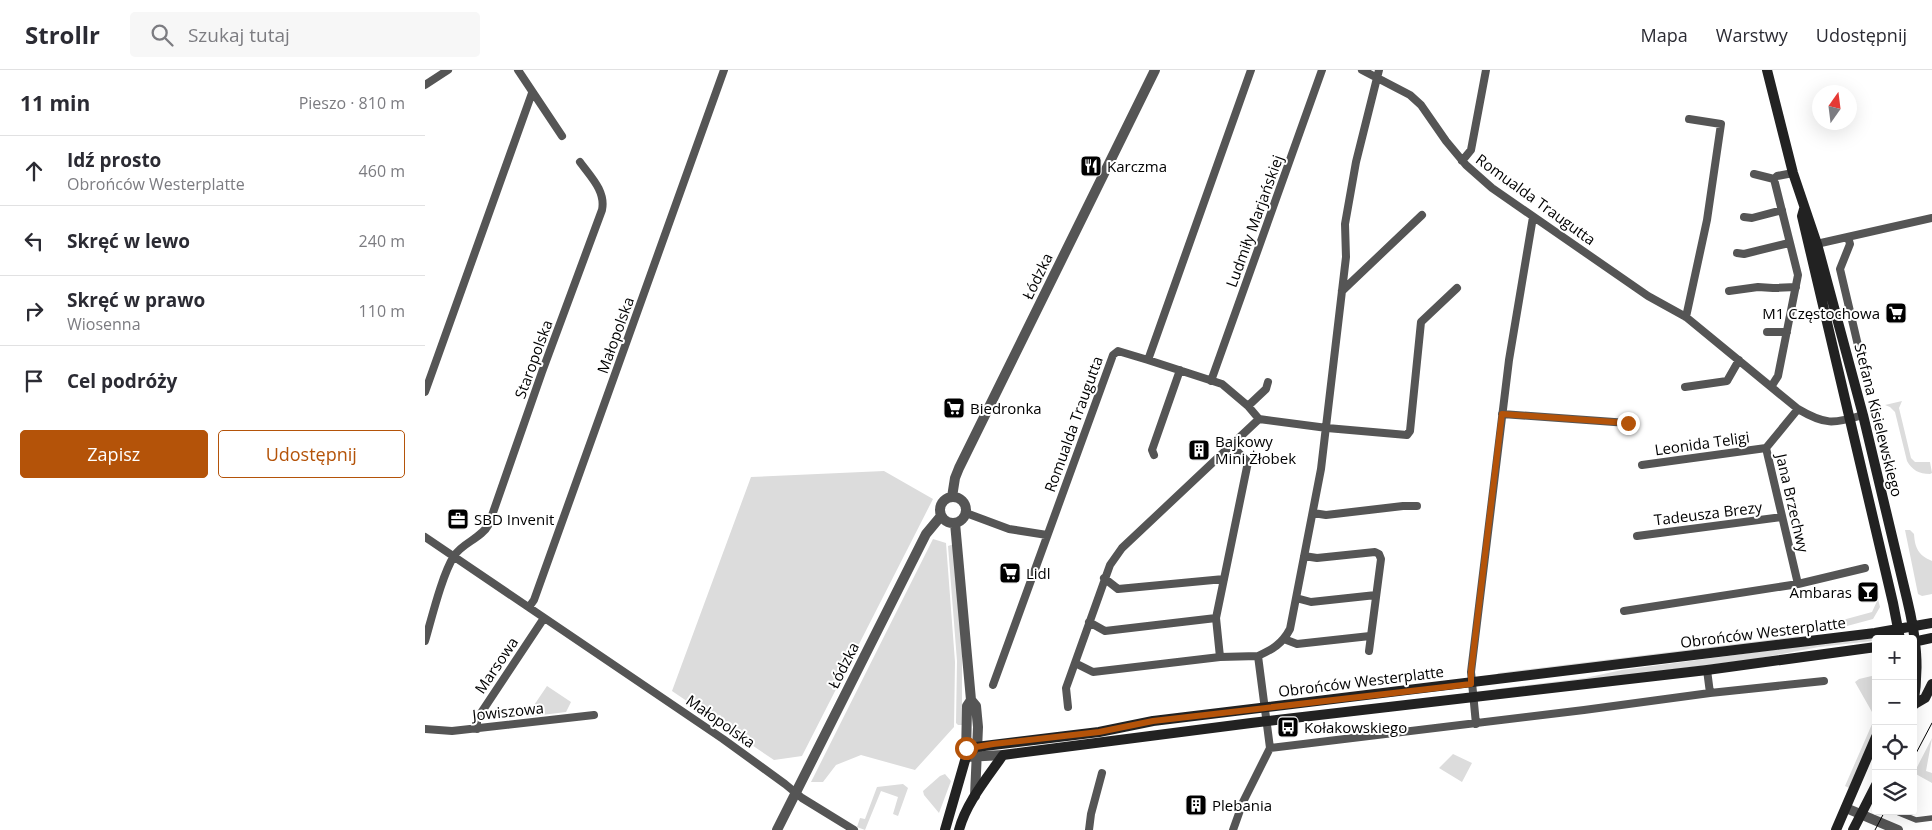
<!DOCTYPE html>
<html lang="pl">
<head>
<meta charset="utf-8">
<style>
	body { margin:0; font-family:"Open Sans",sans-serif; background:#f7f7f7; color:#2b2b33 }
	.controls { position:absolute; right:15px; bottom:15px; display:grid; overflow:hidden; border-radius:5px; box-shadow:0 5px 20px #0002 }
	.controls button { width:45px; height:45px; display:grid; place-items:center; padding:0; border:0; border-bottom:1px solid #e1e1e2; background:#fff; color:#2b2b33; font:25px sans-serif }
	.compass { position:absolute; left:1387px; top:15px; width:45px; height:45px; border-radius:50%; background:#fff; box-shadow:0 5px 20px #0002; rotate:14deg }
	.stop { position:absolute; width:15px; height:15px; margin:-11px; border:4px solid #b45309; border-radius:50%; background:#fff }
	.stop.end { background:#b45309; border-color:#fff; box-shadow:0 1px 5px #0008 }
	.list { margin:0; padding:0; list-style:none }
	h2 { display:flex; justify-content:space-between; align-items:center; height:65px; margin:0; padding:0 20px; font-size:21px }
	h2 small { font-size:16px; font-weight:400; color:#7c7c81 }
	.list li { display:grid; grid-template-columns:32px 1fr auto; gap:15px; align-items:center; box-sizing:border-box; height:70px; padding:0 20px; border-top:1px solid #e1e1e2 }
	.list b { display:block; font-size:19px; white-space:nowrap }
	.list p { margin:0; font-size:16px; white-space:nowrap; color:#7c7c81 }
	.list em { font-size:16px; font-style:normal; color:#7c7c81 }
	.actions { display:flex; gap:10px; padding:15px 20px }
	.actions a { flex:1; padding:11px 0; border:1px solid #b45309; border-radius:5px; text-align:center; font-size:18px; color:#b45309 }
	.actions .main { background:#b45309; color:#fff }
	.icon { flex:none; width:28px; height:28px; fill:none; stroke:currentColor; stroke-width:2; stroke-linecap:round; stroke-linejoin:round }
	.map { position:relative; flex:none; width:1507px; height:760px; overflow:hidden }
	header { display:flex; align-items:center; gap:30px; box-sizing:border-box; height:70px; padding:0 25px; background:#fff; border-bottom:1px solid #e1e1e2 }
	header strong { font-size:24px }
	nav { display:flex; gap:28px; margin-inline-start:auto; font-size:18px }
	.search { width:350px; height:45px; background:#f7f7f7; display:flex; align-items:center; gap:12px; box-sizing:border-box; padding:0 18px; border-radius:5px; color:#7c7c81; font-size:19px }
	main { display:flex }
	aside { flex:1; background:#fff }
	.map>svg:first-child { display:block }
	.green { fill:#dcdcdc }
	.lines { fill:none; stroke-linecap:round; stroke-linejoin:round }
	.pedestrian { stroke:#555; stroke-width:5.5 }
	.minor { stroke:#555; stroke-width:8 }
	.tertiary { stroke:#555; stroke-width:10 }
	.secondary { stroke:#222; stroke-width:10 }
	.tram { stroke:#000; stroke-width:1 }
	.route { stroke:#b45309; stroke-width:6 }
	.labels { text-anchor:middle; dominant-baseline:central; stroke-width:4; stroke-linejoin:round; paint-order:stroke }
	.poi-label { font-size:15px; fill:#000; stroke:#fff; text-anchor:start }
	.street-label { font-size:15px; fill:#000; stroke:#fff }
</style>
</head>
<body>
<header>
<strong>Strollr</strong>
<div class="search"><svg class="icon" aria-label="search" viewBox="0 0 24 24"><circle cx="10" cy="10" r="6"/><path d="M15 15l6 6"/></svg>Szukaj tutaj</div>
<nav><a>Mapa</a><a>Warstwy</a><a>Udostępnij</a></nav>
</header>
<main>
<aside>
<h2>11 min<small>Pieszo · 810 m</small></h2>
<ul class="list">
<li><svg class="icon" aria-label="ahead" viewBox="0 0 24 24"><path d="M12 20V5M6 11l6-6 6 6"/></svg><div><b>Idź prosto</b><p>Obrońców Westerplatte</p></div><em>460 m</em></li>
<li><svg class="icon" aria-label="left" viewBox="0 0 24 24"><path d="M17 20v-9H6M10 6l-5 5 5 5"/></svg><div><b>Skręć w lewo</b></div><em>240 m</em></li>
<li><svg class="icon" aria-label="right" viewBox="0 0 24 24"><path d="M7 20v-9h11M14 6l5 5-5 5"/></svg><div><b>Skręć w prawo</b><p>Wiosenna</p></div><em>110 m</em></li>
<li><svg class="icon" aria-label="arrive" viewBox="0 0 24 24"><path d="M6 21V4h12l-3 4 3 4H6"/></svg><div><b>Cel podróży</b></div></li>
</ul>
<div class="actions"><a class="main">Zapisz</a><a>Udostępnij</a></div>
</aside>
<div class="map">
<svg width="1507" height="760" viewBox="0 0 1507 760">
	<rect width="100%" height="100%" fill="#fff"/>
	<path class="green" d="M 1477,331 L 1474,338 L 1486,388 L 1490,392 L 1505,392 L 1507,403 L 1505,404 C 1494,404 1487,400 1482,391 L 1470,342 L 1465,337 L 1460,335 Z
		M 459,401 L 508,429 L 377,686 L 349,690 L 247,621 L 326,407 Z
		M 1480,460 L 1485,460 L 1489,464 C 1490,478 1493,485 1507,491 L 1507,524 L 1497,526 L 1493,524 Z
		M 508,469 L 521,473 L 530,592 L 529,657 L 490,700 L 436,685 L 411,695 L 398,712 L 386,712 Z
		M 529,474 L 537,583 L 537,655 L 533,655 L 531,653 L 532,591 L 523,476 Z
		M 1453,529 L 1455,537 L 1448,549 L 1422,556 L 1421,554 L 1414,555 L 1414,551 L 1447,542 Z
		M 1376,566 L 1363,571 L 1071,605 L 1073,603 Z
		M 1446,567 L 1447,571 L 1394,577 L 1330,589 L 1071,622 L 1071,619 L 1160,608 L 1197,600 Z
		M 1451,605 L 1451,633 L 1447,642 L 1430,612 L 1434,609 Z
		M 122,616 L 146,632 L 141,642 L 101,647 Z
		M 1451,645 L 1451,657 L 1424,718 L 1420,716 Z
		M 1507,668 L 1501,701 L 1507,703 L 1507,713 L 1489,703 Z
		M 1028,684 L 1047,693 L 1037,712 L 1014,698 Z
		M 520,704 L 526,711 L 514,743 L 499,725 L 498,721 L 515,706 Z
		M 478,714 L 483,718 L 473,746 L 468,744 L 473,727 L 456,721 L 440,760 L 432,757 L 435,748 L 440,749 L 452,717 Z"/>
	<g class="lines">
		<path class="pedestrian" d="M 1469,741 L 1491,750 L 1507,748"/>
		<path class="minor" d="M 93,0 L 137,66
			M 937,0 L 985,25 L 996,35 L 1021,71 L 1041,95 L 1067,118 L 1223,226 L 1261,247 L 1373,339 C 1400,355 1408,354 1438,345
			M 954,0 L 931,92 L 920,154 L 921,187 L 896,399 L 865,559 C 857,574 848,579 833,586 L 845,678 L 1159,640 L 1285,623 L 1399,611
			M 0,15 L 23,0
			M 1037,91 L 1046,80 L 1061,0
			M 1329,104 L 1349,109
			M 1319,147 L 1327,148 L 1357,140
			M 1423,167 L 1425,174 L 1415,199 L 1440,305
			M 1387,175 L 1507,148
			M 1312,183 L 1319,184 L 1364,173
			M 917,221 L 997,145
			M 1304,221 L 1333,217 L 1348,218 L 1371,217
			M 1261,247 L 1282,150 L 1296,54 L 1264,49
			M 1342,262 L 1362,262
			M 723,290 L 797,314 L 823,336 L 834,349 L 902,358 L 982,365 L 985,361 L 996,252 L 1032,218
			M 786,311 L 897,0
			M 1260,317 L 1302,311 L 1314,290
			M 1346,317 L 1353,306 L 1373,205 L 1349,109 L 1352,106 L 1368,103
			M 0,322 L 107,23
			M 823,336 L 841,319 L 843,312
			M 1077,344 L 1203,353
			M 806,375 L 823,392 L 791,548 L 795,587 L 833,586
			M 729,385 L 727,380 L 755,300
			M 1217,395 L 1341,378
			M 541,443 L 584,459 L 622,465
			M 888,443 L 901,445 L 978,436 L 992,436
			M 1212,466 L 1357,447
			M 0,467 L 298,669 L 360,714 L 377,728 L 429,760
			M 879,486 L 892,488 L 950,482 L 954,484 L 956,489 L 944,581
			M 679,508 L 693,519 L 799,509
			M 1373,514 L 1341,378 L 1373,339
			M 871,528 L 886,532 L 951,525
			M 104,537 L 109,530 L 299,0
			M 1199,541 L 1373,514 L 1440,498
			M 664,552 L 680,561 L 791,548
			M 859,569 L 872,574 L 945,566
			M 0,571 C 7,547 17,505 29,486 C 38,472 56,469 64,454 L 117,302 L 177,140 C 181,121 165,106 155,92
			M 650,593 L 668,602 L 795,587
			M 1282,600 L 1285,623
			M 568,615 L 688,285 L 693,281 L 723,290 L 826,0
			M 643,637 L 641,618 L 685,495 L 697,478 L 834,349
			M 1051,654 L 1046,602 L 1084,290 L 1108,147
			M 0,659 L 27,661 L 169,645
			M 52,659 L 52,649 L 119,548
			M 664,760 L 666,744 L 677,703
			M 808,760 L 818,732 L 845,678"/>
		<path class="tertiary" d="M515 440a13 13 0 1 1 26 0a13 13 0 1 1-26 0Z
			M 527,427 L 530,408 L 534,398 L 730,0
			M 530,453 L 546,630 L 551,636 L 553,657 L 550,726
			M 546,630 L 542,636 L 541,687 L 578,685
			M 1421,738 L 1473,760
			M 352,760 L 501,464 L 516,446"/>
		<path class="secondary" d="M 1342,0 L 1368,103 L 1392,174 L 1438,345 L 1482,529 C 1491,566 1495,598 1488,636
			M 1379,139 L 1377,146 L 1468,533 L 1475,569
			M 1488,572 L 1507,568
			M 1488,635 L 1500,628 L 1507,614
			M 520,760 L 541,687 L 551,677 L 674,662 L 728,651 L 1450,563 L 1507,553
			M 534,760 C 541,733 562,708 578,685 L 826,653 L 1282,600 L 1451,577
			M 1411,760 L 1451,667
			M 1428,760 L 1451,715"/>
		<path class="tram" d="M 1488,689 L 1507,653
			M 1450,760 L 1460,741"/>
	</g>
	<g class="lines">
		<path class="route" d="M 541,678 L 541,687 L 551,677 L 568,674 L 674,662 L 728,651 L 1046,614 L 1046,602 L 1077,344 L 1203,353"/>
	</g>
	<defs>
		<g id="restaurant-square" transform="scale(1.125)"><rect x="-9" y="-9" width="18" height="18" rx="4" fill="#000" stroke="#fff"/><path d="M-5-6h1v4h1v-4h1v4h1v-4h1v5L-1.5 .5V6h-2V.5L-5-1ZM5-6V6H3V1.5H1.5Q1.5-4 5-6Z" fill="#fff"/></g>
		<g id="supermarket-square" transform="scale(1.125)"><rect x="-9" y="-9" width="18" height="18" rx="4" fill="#000" stroke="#fff"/><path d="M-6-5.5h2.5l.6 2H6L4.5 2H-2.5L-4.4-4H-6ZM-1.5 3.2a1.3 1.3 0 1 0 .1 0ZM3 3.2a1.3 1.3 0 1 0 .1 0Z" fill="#fff"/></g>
		<g id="building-square" transform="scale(1.125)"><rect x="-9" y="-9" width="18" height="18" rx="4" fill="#000" stroke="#fff"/><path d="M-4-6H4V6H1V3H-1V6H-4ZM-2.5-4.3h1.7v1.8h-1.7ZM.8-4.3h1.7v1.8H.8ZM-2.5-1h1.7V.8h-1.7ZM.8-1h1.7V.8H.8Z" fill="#fff"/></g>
		<g id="office-square" transform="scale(1.125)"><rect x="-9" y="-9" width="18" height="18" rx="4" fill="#000" stroke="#fff"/><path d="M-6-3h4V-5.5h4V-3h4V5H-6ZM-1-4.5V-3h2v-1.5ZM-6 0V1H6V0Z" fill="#fff"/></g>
		<g id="bar-square" transform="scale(1.125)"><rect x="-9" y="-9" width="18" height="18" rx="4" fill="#000" stroke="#fff"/><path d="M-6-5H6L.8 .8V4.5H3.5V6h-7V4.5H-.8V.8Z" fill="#fff"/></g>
		<g id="bus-square" transform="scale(1.125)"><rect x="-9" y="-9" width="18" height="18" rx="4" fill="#000" stroke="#fff"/><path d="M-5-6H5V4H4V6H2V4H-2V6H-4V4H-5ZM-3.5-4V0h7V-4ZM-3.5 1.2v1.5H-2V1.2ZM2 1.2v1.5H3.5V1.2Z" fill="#fff"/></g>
	</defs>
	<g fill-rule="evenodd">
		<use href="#restaurant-square" x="666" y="96"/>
		<use href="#supermarket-square" x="1471" y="243"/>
		<use href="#supermarket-square" x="529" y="338"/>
		<use href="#building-square" x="774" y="380"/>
		<use href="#office-square" x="33" y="449"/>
		<use href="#supermarket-square" x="585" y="503"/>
		<use href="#bar-square" x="1443" y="522"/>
		<use href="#bus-square" x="863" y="657"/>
		<use href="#building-square" x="771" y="735"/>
	</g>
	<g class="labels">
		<g class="poi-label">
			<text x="682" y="96">Karczma</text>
			<text x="1455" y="243" text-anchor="end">M1 Częstochowa</text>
			<text x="545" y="338">Biedronka</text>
			<text x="790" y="371">Bajkowy<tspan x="790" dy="17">Mini Żłobek</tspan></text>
			<text x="49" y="449">SBD Invenit</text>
			<text x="601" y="503">Lidl</text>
			<text x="1427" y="522" text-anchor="end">Ambaras</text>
			<text x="879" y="657">Kołakowskiego</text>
			<text x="787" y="735">Plebania</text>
		</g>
		<g class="street-label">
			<text transform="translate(1111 129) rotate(36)">Romualda Traugutta</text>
			<text transform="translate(829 151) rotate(-70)">Ludmiły Marjańskiej</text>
			<text transform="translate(612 206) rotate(-64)">Łódzka</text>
			<text transform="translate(190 265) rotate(-70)">Małopolska</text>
			<text transform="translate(108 289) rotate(-70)">Staropolska</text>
			<text transform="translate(1454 350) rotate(76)">Stefana Kisielewskiego</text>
			<text transform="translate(648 354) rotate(-70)">Romualda Traugutta</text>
			<text transform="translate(1277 373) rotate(-8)">Leonida Teligi</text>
			<text transform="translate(1368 433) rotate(77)">Jana Brzechwy</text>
			<text transform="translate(1283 443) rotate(-7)">Tadeusza Brezy</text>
			<text transform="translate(1338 562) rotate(-7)">Obrońców Westerplatte</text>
			<text transform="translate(71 595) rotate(-56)">Marsowa</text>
			<text transform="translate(418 595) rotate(-63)">Łódzka</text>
			<text transform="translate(936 611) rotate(-7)">Obrońców Westerplatte</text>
			<text transform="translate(83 641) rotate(-6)">Jowiszowa</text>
			<text transform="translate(296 651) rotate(35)">Małopolska</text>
		</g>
	</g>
</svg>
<div class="controls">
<button>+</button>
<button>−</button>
<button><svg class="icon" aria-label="locate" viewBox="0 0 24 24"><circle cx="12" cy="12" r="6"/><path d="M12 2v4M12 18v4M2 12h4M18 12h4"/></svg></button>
<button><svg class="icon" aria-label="layers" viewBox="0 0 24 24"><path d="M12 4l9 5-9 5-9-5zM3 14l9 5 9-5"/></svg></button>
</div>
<svg class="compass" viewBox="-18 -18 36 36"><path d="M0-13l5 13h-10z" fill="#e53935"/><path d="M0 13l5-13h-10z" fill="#7c7c81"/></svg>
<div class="stop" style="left:541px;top:678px"></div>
<div class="stop end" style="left:1203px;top:353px"></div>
</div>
</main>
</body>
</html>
